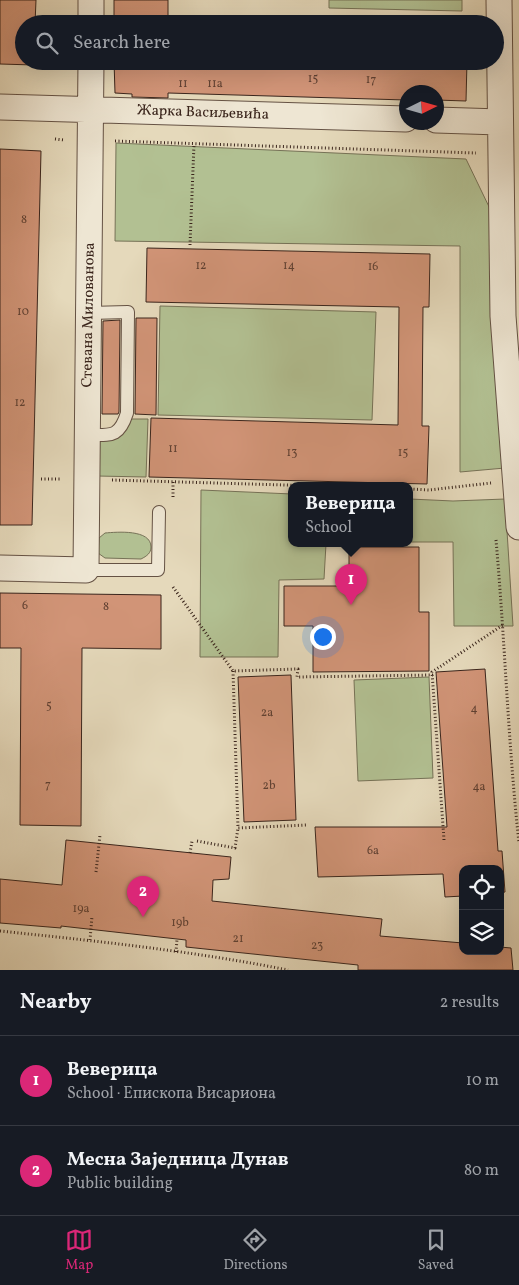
<!DOCTYPE html>
<html lang="en">
<head>
<meta charset="utf-8">
<style>
	body { margin:0; font-family:Vollkorn,serif; background:#20242c; color:#f1f3f6 }
	.controls { position:absolute; right:15px; bottom:15px; display:grid; overflow:hidden; border-radius:10px; box-shadow:0 5px 20px #0002 }
	.controls button { width:45px; height:45px; display:grid; place-items:center; padding:0; border:0; border-bottom:1px solid #363941; background:#171b24; color:#f1f3f6; font:25px sans-serif }
	.compass { position:absolute; left:399px; top:85px; width:45px; height:45px; border-radius:50%; background:#171b24; box-shadow:0 5px 20px #0002; rotate:85deg }
	.you { position:absolute; left:322px; top:636px; width:18px; height:18px; margin:-12px; border:4px solid #fff; border-radius:50%; background:#1a73e8; box-shadow:0 0 0 8px #1a73e833 }
	.badge { display:grid; place-items:center; width:32px; height:32px; border-radius:50%; background:#db2777; color:#fff; font-size:16px; font-weight:700 }
	.pin { position:absolute; translate:-50% -41px; filter:drop-shadow(0 1px 2px #0008) }
	.pin::after { content:''; position:absolute; top:26px; width:18px; height:15px; background:inherit; clip-path:polygon(0 0,100% 0,50% 100%) }
	.popup { position:absolute; left:288px; top:482px; width:125px; height:65px; box-sizing:border-box; display:grid; place-content:center; border-radius:10px; background:#171b24; filter:drop-shadow(0 1px 4px #0005); font-size:16px; white-space:nowrap; color:#9ea1a6 }
	.popup b { font-size:19px; color:#f1f3f6 }
	.popup::after { content:''; position:absolute; left:50%; top:100%; margin-left:-10px; border:10px solid transparent; border-top-color:#171b24 }
	.list { margin:0; padding:0; list-style:none }
	h2 { display:flex; justify-content:space-between; align-items:center; height:65px; margin:0; padding:0 20px; font-size:21px }
	h2 small { font-size:16px; font-weight:400; color:#9ea1a6 }
	.list li { display:grid; grid-template-columns:32px 1fr auto; gap:15px; align-items:center; box-sizing:border-box; height:90px; padding:0 20px; border-top:1px solid #363941 }
	.list b { display:block; font-size:19px; white-space:nowrap }
	.list p { margin:0; font-size:16px; white-space:nowrap; color:#9ea1a6 }
	.list em { font-size:16px; font-style:normal; color:#9ea1a6 }
	.icon { flex:none; width:28px; height:28px; fill:none; stroke:currentColor; stroke-width:2; stroke-linecap:round; stroke-linejoin:round }
	.map { position:relative; flex:none; width:519px; height:970px; overflow:hidden }
	.search { position:absolute; background:#171b24; box-shadow:0 5px 20px #0002; left:15px; right:15px; top:15px; height:55px; display:flex; align-items:center; gap:12px; box-sizing:border-box; padding:0 18px; border-radius:28px; color:#9ea1a6; font-size:19px }
	.sheet { height:245px; background:#171b24 }
	nav { display:flex; justify-content:space-around; align-items:center; box-sizing:border-box; height:70px; border-top:1px solid #363941; background:#171b24; font-size:14px; color:#9ea1a6 }
	nav a { display:grid; justify-items:center; gap:2px }
	nav .on { color:#db2777 }
	.map>svg:first-child { display:block }
	.green { fill:#b2c092; stroke:#767257 }
	.building { fill:#d19477; stroke:#3a251c }
	.lines { fill:none; stroke-linecap:round; stroke-linejoin:round }
	.service-casing { stroke:#655244; stroke-width:14 }
	.minor-casing { stroke:#655244; stroke-width:27 }
	.path { stroke:#3a251c; stroke-width:3; stroke-dasharray:1 2.5; stroke-linecap:butt }
	.service { stroke:#eee6d3; stroke-width:12 }
	.minor { stroke:#eee6d3; stroke-width:25 }
	.labels { text-anchor:middle; dominant-baseline:central; stroke-width:4.5; stroke-linejoin:round; paint-order:stroke }
	.number-label { font-size:12px; fill:#604133 }
	.street-label { font-size:15px; fill:#3a251c; stroke:#eee6d3 }
</style>
</head>
<body>
<div class="map">
<svg width="519" height="970" viewBox="0 0 519 970">
	<rect width="100%" height="100%" fill="#e5d9bb"/>
	<filter id="stains"><feTurbulence type="fractalNoise" baseFrequency=".004" numOctaves="4"/><feColorMatrix values="0 0 0 0 .2 0 0 0 0 .09 0 0 0 0 .02 0 0 0 .5 -.17"/></filter>
	<radialGradient id="worn" r=".72"><stop offset=".6" stop-color="#630" stop-opacity="0"/><stop offset="1" stop-color="#630" stop-opacity=".3"/></radialGradient>
	<path class="green" d="M 329,0 L 462,0 L 462,11 L 329,8 Z
		M 116,143 L 466,159 L 493,215 L 505,468 L 460,472 L 460,246 L 115,241 Z
		M 160,306 L 376,312 L 372,420 L 158,415 Z
		M 130,419 L 148,419 L 146,477 L 97,476 L 98,439 Z
		M 201,490 L 292,494 L 292,544 L 326,544 L 324,579 L 279,580 L 278,657 L 200,657 Z
		M 410,499 L 453,501 L 505,499 L 513,626 L 454,626 L 453,542 L 410,542 Z
		M 105,533 C 117,532 151,529 151,547 C 151,553 147,556 141,559 L 105,558 L 98,553 L 99,538 Z
		M 429,677 L 433,778 L 358,781 L 354,680 Z"/>
	<path class="building" d="M 0,0 L 36,0 L 35,24 L 24,24 L 24,61 L 35,61 L 34,65 L 0,64 Z
		M 114,0 L 168,0 L 168,24 L 114,24 Z
		M 427,17 L 468,18 L 468,24 L 427,24 Z
		M 114,61 L 467,61 L 466,101 L 436,100 L 436,92 L 406,92 L 406,100 L 168,93 L 168,98 L 132,97 L 132,94 L 115,93 Z
		M 0,149 L 41,151 L 32,525 L 0,525 Z
		M 147,248 L 430,254 L 429,307 L 423,307 L 422,426 L 429,426 L 427,484 L 149,477 L 151,418 L 398,425 L 399,307 L 146,302 Z
		M 136,318 L 157,318 L 156,415 L 135,414 Z
		M 120,320 L 119,412 L 118,414 L 102,414 L 103,321 Z
		M 349,547 L 419,547 L 419,612 L 429,612 L 429,671 L 313,672 L 313,626 L 284,626 L 284,586 L 339,586 L 339,572 L 349,572 Z
		M 0,593 L 161,595 L 161,649 L 82,648 L 81,826 L 20,825 L 21,648 L 0,648 Z
		M 485,669 L 498,851 L 502,851 L 505,892 L 500,893 L 500,869 L 463,869 L 463,896 L 445,897 L 443,874 L 318,877 L 315,827 L 447,827 L 436,672 Z
		M 291,675 L 296,820 L 244,822 L 238,677 Z
		M 66,840 L 231,857 L 229,879 L 213,880 L 212,901 L 382,919 L 380,936 L 463,943 L 463,951 L 500,951 L 500,947 L 511,948 L 513,970 L 358,970 L 358,965 L 186,947 L 186,940 L 61,926 L 61,928 L 0,923 L 0,879 L 62,885 Z"/>
	<g class="lines">
		<g class="service-casing">
			<path id="service" d="M 88,435 C 111,435 119,438 127,413 L 128,312 L 89,313
				M 86,570 L 158,570 L 159,512"/>
		</g>
		<g class="minor-casing">
			<path id="minor" d="M 91,0 L 91,24
				M 499,0 L 503,316 L 519,527
				M 0,107 L 406,119
				M 436,120 L 500,122
				M 0,568 L 86,570 L 91,61"/>
		</g>
		<path class="path" d="M 55,139 L 64,140
			M 115,141 L 476,153
			M 190,245 L 194,144
			M 41,479 L 61,479
			M 112,480 L 319,486
			M 173,482 L 173,498
			M 410,489 L 429,490 L 491,483
			M 496,540 C 505,641 508,743 519,843
			M 173,587 L 233,671 L 298,669 L 297,677 L 433,675
			M 233,671 L 238,828 L 307,825
			M 444,840 L 432,672 L 503,625
			M 197,841 L 235,848 L 238,828
			M 190,853 L 192,841
			M 96,872 L 100,835
			M 0,931 C 96,941 193,951 288,970
			M 90,940 L 92,916
			M 176,952 L 177,939"/>
		<use href="#service" class="service"/>
		<use href="#minor" class="minor"/>
	</g>
	<g class="labels">
		<g class="number-label">
			<text x="313" y="79">15</text>
			<text x="371" y="80">17</text>
			<text x="183" y="84">11</text>
			<text x="215" y="84">11a</text>
			<text x="24" y="220">8</text>
			<text x="201" y="266">12</text>
			<text x="289" y="266">14</text>
			<text x="373" y="267">16</text>
			<text x="23" y="312">10</text>
			<text x="20" y="403">12</text>
			<text x="173" y="449">11</text>
			<text x="292" y="453">13</text>
			<text x="403" y="453">15</text>
			<text x="25" y="606">6</text>
			<text x="106" y="607">8</text>
			<text x="49" y="706">5</text>
			<text x="474" y="709">4</text>
			<text x="267" y="713">2a</text>
			<text x="48" y="785">7</text>
			<text x="269" y="786">2b</text>
			<text x="479" y="787">4a</text>
			<text x="373" y="851">6a</text>
			<text x="81" y="909">19a</text>
			<text x="180" y="923">19b</text>
			<text x="238" y="939">21</text>
			<text x="317" y="946">23</text>
		</g>
		<g class="street-label">
			<text transform="translate(203 113) rotate(2)">Жарка Васиљевића</text>
			<text transform="translate(89 315) rotate(-89)">Стевана Милованова</text>
		</g>
	</g>
	<rect width="100%" height="100%" filter="url(#stains)"/>
	<rect width="100%" height="100%" fill="url(#worn)"/>
</svg>
<div class="controls">
<button><svg class="icon" aria-label="locate" viewBox="0 0 24 24"><circle cx="12" cy="12" r="6"/><path d="M12 2v4M12 18v4M2 12h4M18 12h4"/></svg></button>
<button><svg class="icon" aria-label="layers" viewBox="0 0 24 24"><path d="M12 4l9 5-9 5-9-5zM3 14l9 5 9-5"/></svg></button>
</div>
<svg class="compass" viewBox="-18 -18 36 36"><path d="M0-13l5 13h-10z" fill="#e53935"/><path d="M0 13l5-13h-10z" fill="#9ea1a6"/></svg>
<div class="you"></div>
<div class="pin badge" style="left:351px;top:605px">1</div>
<div class="popup"><b>Веверица</b>School</div>
<div class="pin badge" style="left:143px;top:917px">2</div>
<div class="search"><svg class="icon" aria-label="search" viewBox="0 0 24 24"><circle cx="10" cy="10" r="6"/><path d="M15 15l6 6"/></svg>Search here</div>
</div>
<section class="sheet">
<h2>Nearby<small>2 results</small></h2>
<ul class="list">
<li><span class="badge">1</span><div><b>Веверица</b><p>School · Епископа Висариона</p></div><em>10 m</em></li>
<li><span class="badge">2</span><div><b>Месна Заједница Дунав</b><p>Public building</p></div><em>80 m</em></li>
</ul>
</section>
<nav>
<a class="on"><svg class="icon" aria-label="map" viewBox="0 0 24 24"><path d="M3 6l6-2 6 2 6-2v14l-6 2-6-2-6 2zM9 4v14M15 6v14"/></svg>Map</a>
<a><svg class="icon" aria-label="directions" viewBox="0 0 24 24"><path d="M12 3l9 9-9 9-9-9zM9 14v-3h6M13 9l2 2-2 2"/></svg>Directions</a>
<a><svg class="icon" aria-label="saved" viewBox="0 0 24 24"><path d="M7 4h10v16l-5-4-5 4z"/></svg>Saved</a>
</nav>
</body>
</html>
